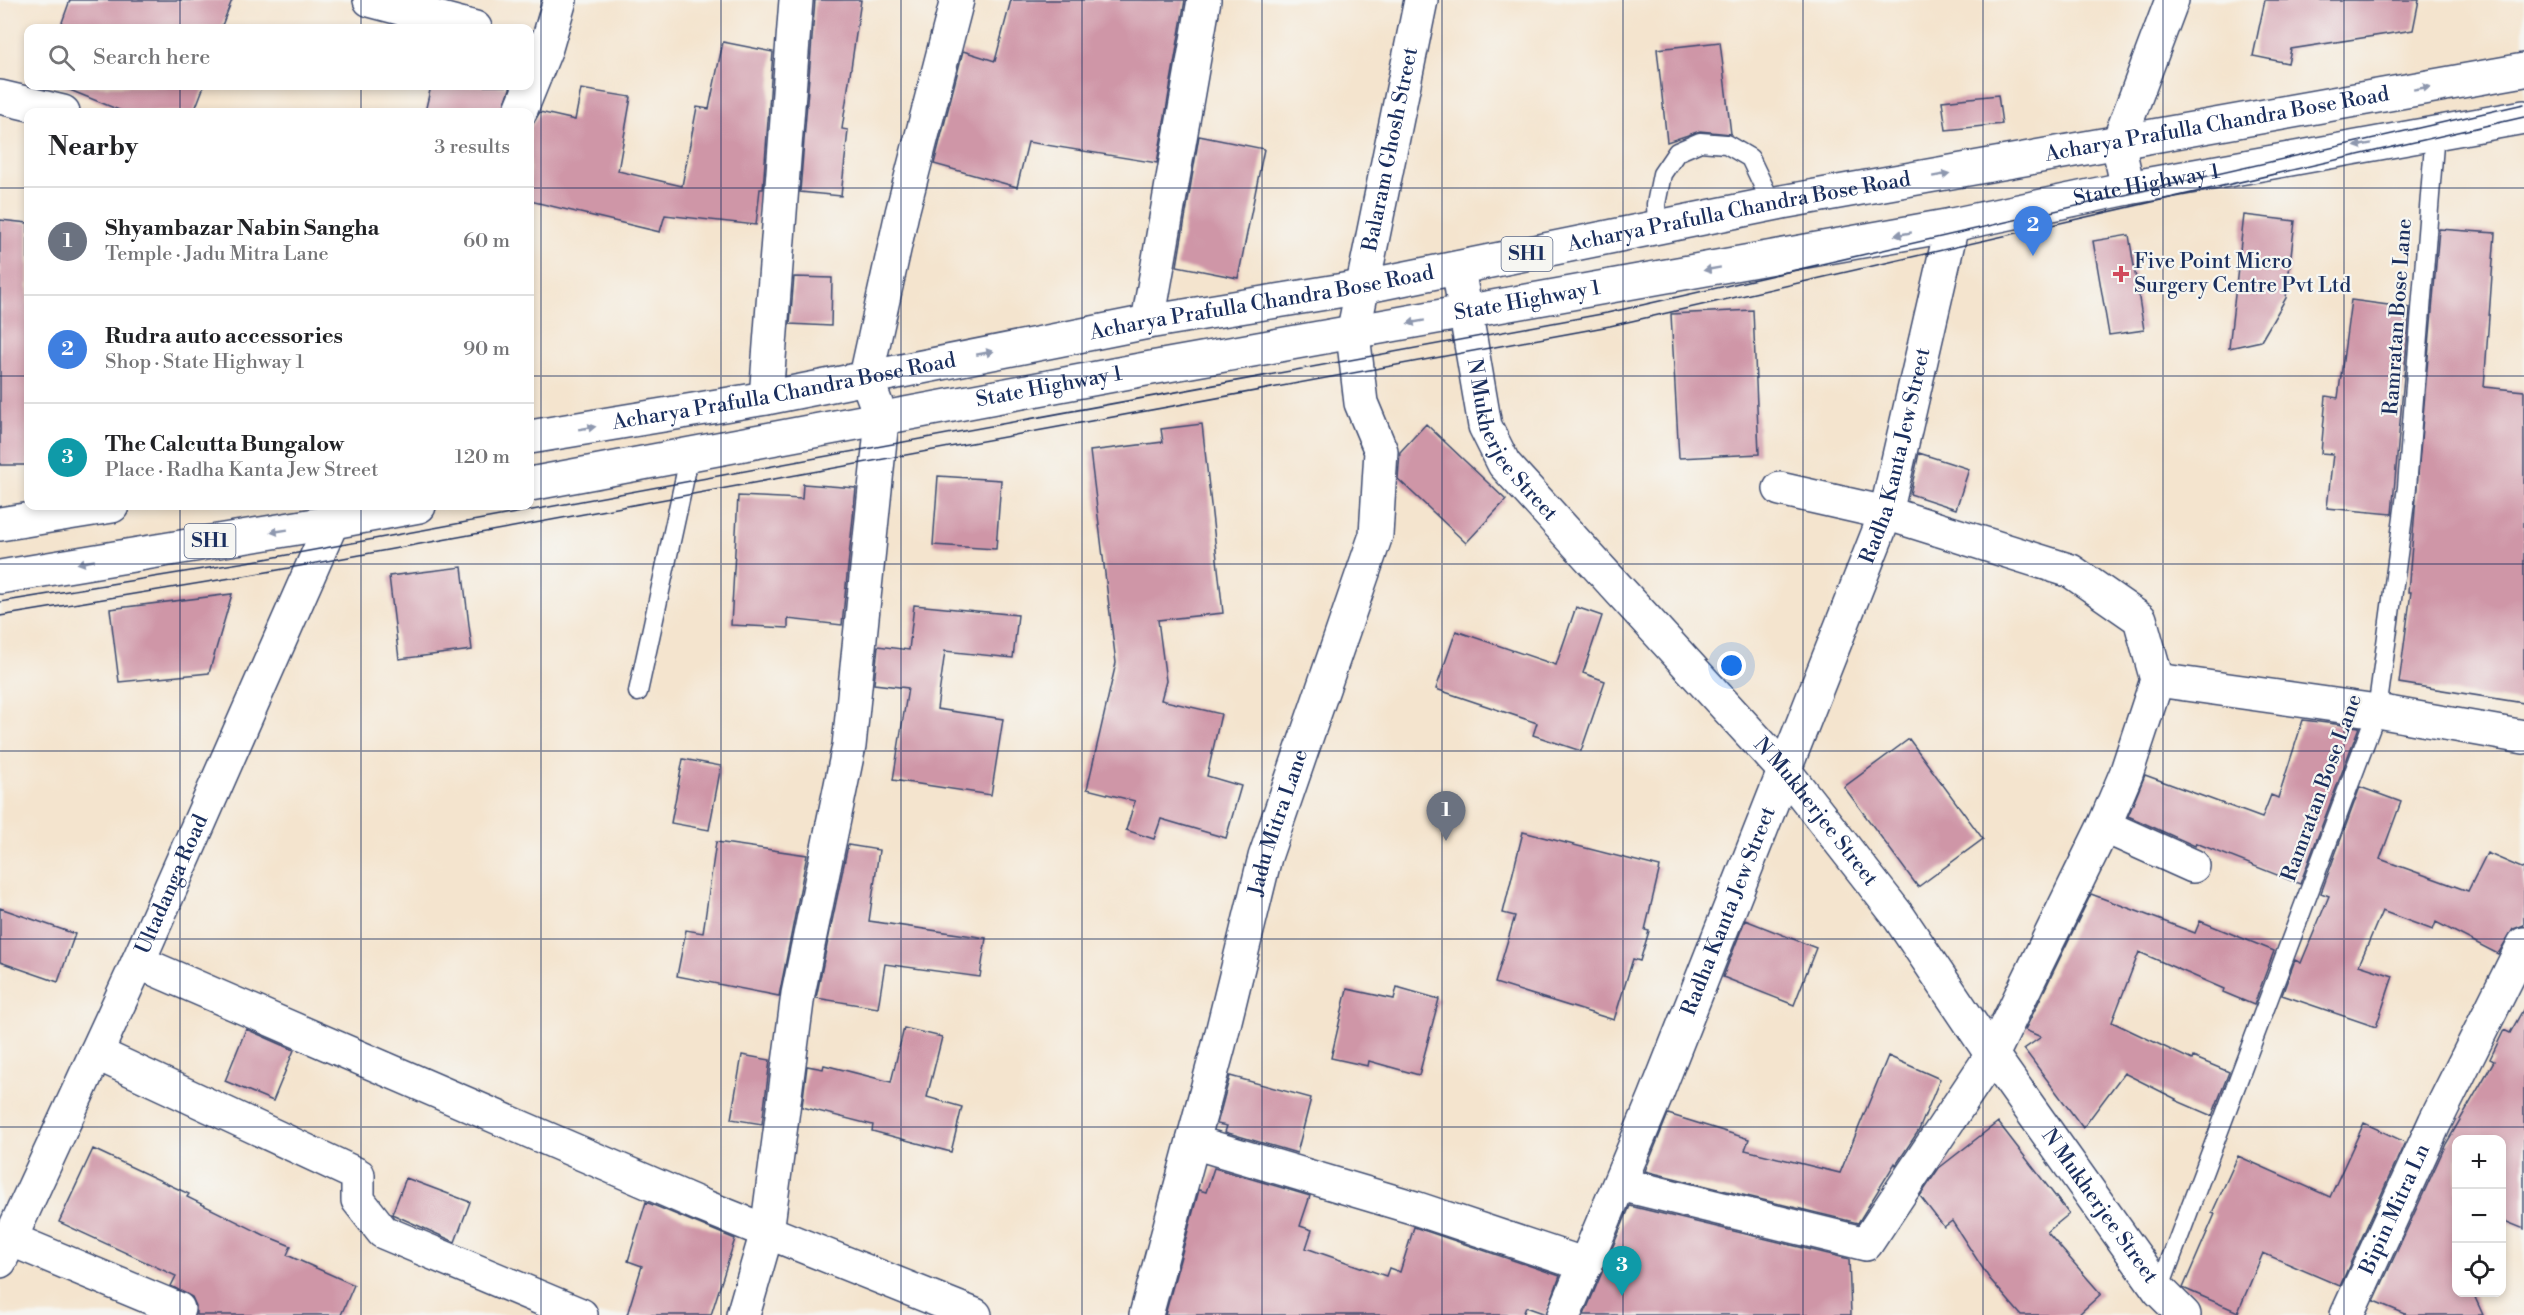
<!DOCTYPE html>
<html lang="en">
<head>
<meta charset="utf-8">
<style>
	body { margin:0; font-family:"Libre Bodoni",serif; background:#f2f2f2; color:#202124 }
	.controls { position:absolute; right:18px; bottom:18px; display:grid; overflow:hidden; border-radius:12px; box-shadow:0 3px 9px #0003 }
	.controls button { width:54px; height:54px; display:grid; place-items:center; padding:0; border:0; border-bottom:2px solid #e0e0e0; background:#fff; color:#202124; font:30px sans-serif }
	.you { position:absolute; left:1732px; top:666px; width:21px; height:21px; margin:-15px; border:4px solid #fff; border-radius:50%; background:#1a73e8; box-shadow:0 0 0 9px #1a73e833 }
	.badge { display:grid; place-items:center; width:39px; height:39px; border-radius:50%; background:#d1495b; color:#fff; font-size:20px; font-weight:700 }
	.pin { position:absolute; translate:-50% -50px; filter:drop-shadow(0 2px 3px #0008) }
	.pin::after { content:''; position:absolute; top:32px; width:21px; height:18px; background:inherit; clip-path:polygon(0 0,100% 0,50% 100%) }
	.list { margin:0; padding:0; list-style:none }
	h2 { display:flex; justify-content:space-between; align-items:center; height:78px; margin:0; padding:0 24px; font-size:26px }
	h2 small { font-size:20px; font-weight:400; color:#757577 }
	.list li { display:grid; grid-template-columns:39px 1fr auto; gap:18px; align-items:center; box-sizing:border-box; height:108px; padding:0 24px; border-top:2px solid #e0e0e0 }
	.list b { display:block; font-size:22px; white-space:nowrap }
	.list p { margin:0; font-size:20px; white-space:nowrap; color:#757577 }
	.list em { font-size:20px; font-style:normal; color:#757577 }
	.icon { flex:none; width:33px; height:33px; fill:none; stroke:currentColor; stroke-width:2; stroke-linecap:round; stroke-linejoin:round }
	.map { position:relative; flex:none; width:2524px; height:1315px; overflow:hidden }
	.search { position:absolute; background:#fff; box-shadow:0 3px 9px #0003; left:24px; top:24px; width:510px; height:66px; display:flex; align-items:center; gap:15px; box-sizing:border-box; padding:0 21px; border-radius:12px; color:#757577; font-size:22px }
	.panel { position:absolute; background:#fff; box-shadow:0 3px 9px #0003; left:24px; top:108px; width:510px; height:402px; border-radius:12px }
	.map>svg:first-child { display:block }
	.building { fill:#cf96a7 }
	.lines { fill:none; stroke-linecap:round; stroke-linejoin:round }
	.lane-casing { stroke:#3c4a6f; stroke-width:21 }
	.street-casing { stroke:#3c4a6f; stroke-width:36 }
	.primary-casing { stroke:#3c4a6f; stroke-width:36 }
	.lane { stroke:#fff; stroke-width:18 }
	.street { stroke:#fff; stroke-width:33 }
	.primary { stroke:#fff; stroke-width:33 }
	.tram { stroke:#1b2f5e; stroke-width:1.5 }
	.oneway { fill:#8d97ae }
	.grid { fill:none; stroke:#1b2f5e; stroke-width:1.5; stroke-opacity:0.55 }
	.poi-dot { fill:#d1495b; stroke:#f6f6f2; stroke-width:2 }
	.labels { text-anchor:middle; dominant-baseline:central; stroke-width:4.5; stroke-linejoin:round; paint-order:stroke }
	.shield { fill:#f6f6f2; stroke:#5d6b8a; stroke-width:1.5 }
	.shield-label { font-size:20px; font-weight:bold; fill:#1b2f5e }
	.street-label { font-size:21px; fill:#1b2f5e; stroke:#f6f6f2 }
	.poi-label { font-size:21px; fill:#1b2f5e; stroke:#f6f6f2; text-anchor:start }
</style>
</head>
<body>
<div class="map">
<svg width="2524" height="1315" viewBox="0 0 2524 1315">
	<rect width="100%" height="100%" fill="#f6f6f2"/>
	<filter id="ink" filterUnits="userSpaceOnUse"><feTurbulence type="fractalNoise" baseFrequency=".0167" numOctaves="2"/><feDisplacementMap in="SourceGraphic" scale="12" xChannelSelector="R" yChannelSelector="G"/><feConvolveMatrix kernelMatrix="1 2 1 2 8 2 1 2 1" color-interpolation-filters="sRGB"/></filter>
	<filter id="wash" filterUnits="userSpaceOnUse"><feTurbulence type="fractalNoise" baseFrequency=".008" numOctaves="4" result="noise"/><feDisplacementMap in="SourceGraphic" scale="24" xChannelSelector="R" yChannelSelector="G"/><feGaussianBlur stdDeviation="1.35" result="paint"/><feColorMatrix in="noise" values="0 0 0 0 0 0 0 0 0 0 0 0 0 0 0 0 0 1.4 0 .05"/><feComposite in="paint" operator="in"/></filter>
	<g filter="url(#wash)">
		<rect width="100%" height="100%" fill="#f4e4ce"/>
		<g id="blocks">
			<path class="building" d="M 70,0 L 232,0 L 221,28 L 60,28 Z
				M 815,0 L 861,0 L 842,129 L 848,130 L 841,196 L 800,192 Z
				M 1011,0 L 1185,0 L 1157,163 L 1028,142 L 1017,187 L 934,164 L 963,51 L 995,61 Z
				M 2265,0 L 2419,0 L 2413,30 L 2291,49 L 2288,63 L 2253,56 Z
				M 723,42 L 773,52 L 763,189 L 760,189 L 756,225 L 665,215 L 660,232 L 530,201 L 530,128 L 540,112 L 575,120 L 581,89 L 631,97 L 618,171 L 682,186 L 697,107 L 709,109 Z
				M 1720,42 L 1731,134 L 1700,131 L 1667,142 L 1657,49 Z
				M 60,86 L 204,86 L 194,112 L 124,112 Z
				M 431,86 L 511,86 L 502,112 L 425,112 Z
				M 1998,95 L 2002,124 L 1946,130 L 1942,101 Z
				M 1199,136 L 1264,149 L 1238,278 L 1177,266 Z
				M 2244,215 L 2295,221 L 2286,298 L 2261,341 L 2229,348 Z
				M 0,220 L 28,223 L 28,465 L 0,465 Z
				M 2439,229 L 2495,233 L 2484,387 L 2524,391 L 2524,703 L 2399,683 L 2411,592 L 2408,592 Z
				M 2129,235 L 2144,330 L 2109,335 L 2093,241 Z
				M 794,277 L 832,278 L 831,326 L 790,324 Z
				M 2351,300 L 2410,308 L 2392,514 L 2327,508 L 2333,454 L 2321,453 L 2326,396 L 2338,398 Z
				M 1753,310 L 1759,454 L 1679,458 L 1671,314 Z
				M 1202,424 L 1223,613 L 1158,620 L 1166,681 L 1161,700 L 1221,714 L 1207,776 L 1241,786 L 1226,838 L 1161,819 L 1154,839 L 1126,830 L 1135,801 L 1087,789 L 1116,663 L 1090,451 L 1163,442 L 1161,429 Z
				M 1426,424 L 1506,500 L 1466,543 L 1398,479 L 1400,452 Z
				M 1919,453 L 1969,469 L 1956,509 L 1910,494 Z
				M 938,476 L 1001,480 L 996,549 L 933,545 Z
				M 803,484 L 856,488 L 842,625 L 788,619 L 788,628 L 731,625 L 738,496 L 802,499 Z
				M 462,567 L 472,650 L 399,659 L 389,576 Z
				M 232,594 L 209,673 L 119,682 L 110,609 Z
				M 914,605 L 1018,615 L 1013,658 L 945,651 L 937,709 L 1003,719 L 991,795 L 893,780 L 908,688 L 874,684 L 878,646 L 909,650 Z
				M 1576,607 L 1602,616 L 1583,673 L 1605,681 L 1581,751 L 1533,735 L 1537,723 L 1436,689 L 1456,631 L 1556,665 Z
				M 2303,720 L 2359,727 L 2300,884 L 2196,843 L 2195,846 L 2128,816 L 2145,775 L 2262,818 L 2271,795 L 2278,798 Z
				M 1909,739 L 1983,839 L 1918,887 L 1844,787 Z
				M 683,759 L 721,766 L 709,830 L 671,823 Z
				M 2360,787 L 2401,802 L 2380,859 L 2468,891 L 2487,853 L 2524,869 L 2524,925 L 2513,929 L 2498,954 L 2436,922 L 2433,930 L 2382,911 L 2359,965 L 2393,976 L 2376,1027 L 2282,995 L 2295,960 L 2301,963 L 2329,896 L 2321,893 Z
				M 1523,832 L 1660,867 L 1645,930 L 1649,931 L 1640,961 L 1633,959 L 1614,1020 L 1495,983 L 1515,916 L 1503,913 Z
				M 716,842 L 807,855 L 779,996 L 677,976 L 686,930 L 703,933 Z
				M 848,845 L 879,850 L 869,921 L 986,938 L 980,977 L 885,964 L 878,1008 L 816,998 Z
				M 2091,894 L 2195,933 L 2200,921 L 2274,951 L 2254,1005 L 2223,992 L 2224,989 L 2139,952 L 2112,1022 L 2192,1060 L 2193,1057 L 2229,1072 L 2212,1116 L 2175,1100 L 2176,1099 L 2124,1073 L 2083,1128 L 2024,1049 L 2041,1037 L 2025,1030 Z
				M 0,908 L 75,934 L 58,982 L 0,962 Z
				M 1745,920 L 1816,948 L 1794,1005 L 1723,977 Z
				M 1397,987 L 1439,999 L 1419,1075 L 1369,1061 L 1368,1066 L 1331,1058 L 1347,989 L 1394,999 Z
				M 2524,1008 L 2524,1229 L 2502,1220 L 2502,1140 L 2457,1140 L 2457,1293 L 2473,1293 L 2483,1315 L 2408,1315 L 2374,1301 L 2446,1144 L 2494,1061 L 2490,1059 L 2504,1030 L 2510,1033 Z
				M 904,1028 L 942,1037 L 927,1097 L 962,1107 L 951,1152 L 872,1131 L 873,1125 L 802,1107 L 807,1066 L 823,1069 L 824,1065 L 891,1082 Z
				M 246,1029 L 294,1050 L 273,1101 L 225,1081 Z
				M 742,1055 L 770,1060 L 762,1124 L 731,1119 Z
				M 1888,1056 L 1940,1079 L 1919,1130 L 1896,1165 L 1895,1163 L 1858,1223 L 1645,1171 L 1668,1114 L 1749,1139 L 1745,1150 L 1840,1173 Z
				M 1230,1076 L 1311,1098 L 1297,1153 L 1225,1132 L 1227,1126 L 1217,1124 Z
				M 1998,1122 L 2069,1214 L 2047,1232 L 2101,1294 L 2078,1315 L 2021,1315 L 1989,1278 L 1952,1221 L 1944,1227 L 1920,1196 L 1939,1168 Z
				M 2364,1123 L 2405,1142 L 2340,1286 L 2263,1253 L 2238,1312 L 2183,1288 L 2215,1214 L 2212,1213 L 2238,1156 L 2330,1197 Z
				M 93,1149 L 189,1194 L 187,1197 L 264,1235 L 291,1246 L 287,1255 L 354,1285 L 341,1315 L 196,1315 L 196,1306 L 192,1297 L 171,1286 L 176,1276 L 59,1222 Z
				M 1214,1168 L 1310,1196 L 1300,1226 L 1312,1230 L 1306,1248 L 1386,1276 L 1389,1268 L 1400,1272 L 1414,1227 L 1560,1276 L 1546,1314 L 1526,1307 L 1523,1315 L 1165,1315 L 1199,1190 L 1206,1192 Z
				M 406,1178 L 470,1202 L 455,1242 L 392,1214 Z
				M 646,1202 L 735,1239 L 711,1315 L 627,1315 L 642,1266 L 628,1261 Z
				M 1630,1206 L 1849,1259 L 1851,1315 L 1584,1315 Z"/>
		</g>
	</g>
	<g filter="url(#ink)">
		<use href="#blocks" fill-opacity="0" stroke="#3c4a6f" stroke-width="1.5"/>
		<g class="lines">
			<g class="lane-casing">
				<path id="lane" d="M 1657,228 L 1656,204 L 1662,174 L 1677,152 L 1700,142 L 1726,144 L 1750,158 L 1772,204
					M 638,692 L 690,454
					M 2159,1290 L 2377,711 L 2407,487 L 2435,132"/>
			</g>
			<g class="street-casing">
				<g id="street">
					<path d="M 370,0 L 475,28"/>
					<path d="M 0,97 L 63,112"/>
					<path d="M 520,112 L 546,48 L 560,0"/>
					<path d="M 2128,188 L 2118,144 L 2172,0"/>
					<path id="s1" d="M 1458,268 L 1485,426 L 1504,464 L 1784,770 L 1899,917 L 1992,1055 L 2159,1290 L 2184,1315"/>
					<path d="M 1148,322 L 1204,0"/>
					<path d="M 766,398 L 796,0"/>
					<path d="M 2157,680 L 2377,711 L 2524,737"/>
					<path d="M 2104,826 L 2193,866"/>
					<path d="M 138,962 L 703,1206 L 975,1315"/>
					<path d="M 96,1053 L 358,1175 L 358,1200 L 383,1232 L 581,1315"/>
					<path d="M 1193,1142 L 1415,1208 L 1586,1265"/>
					<path d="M 1620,1184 L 1866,1244 L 1992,1055 L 2104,826 L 2126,774 L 2157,680 L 2140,619 L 2071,571 L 1886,513 L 1780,489"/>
					<path d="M 10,1239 L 178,1309"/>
					<path id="s2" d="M 0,1261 L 138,962 L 339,506"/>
					<path d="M 743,1315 L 767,1232 L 798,994 L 849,746 L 882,420 L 866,377 L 902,213 L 957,0"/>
					<path id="s3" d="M 1146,1315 L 1219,1045 L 1265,857 L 1376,535 L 1381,451 L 1361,403 L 1353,334 L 1421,0"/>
					<path id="s4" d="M 1564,1315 L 1655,1098 L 1886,513 L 1952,225"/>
					<path id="s5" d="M 2347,1315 L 2435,1122 L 2524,944"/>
				</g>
			</g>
			<g class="primary-casing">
				<g id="primary">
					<path id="s6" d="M 530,437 L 766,398 L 1148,322 L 1362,287 L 1782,202 L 2524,70"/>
					<path id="s7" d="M 530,484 L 1140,370 L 1952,225 L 2128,188 L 2524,117"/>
					<path d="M 0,524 L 112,506"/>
					<path d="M 0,577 L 333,522 L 419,506"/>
				</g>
			</g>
			<use href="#lane" class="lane"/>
			<use href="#street" class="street"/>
			<use href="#primary" class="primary"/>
			<path class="tram" d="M 0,602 L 265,559 L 1607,313 L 2524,104
				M 0,616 L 267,572 L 1610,326 L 2524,117"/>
		</g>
		<defs><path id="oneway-solid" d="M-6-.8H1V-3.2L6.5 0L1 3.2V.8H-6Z" transform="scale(1.5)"/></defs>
		<g class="oneway">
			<use href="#oneway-solid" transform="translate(2422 88) rotate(-10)"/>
			<use href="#oneway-solid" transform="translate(2363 145) rotate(170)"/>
			<use href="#oneway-solid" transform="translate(1941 175) rotate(-10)"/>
			<use href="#oneway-solid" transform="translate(1903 234) rotate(170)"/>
			<use href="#oneway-solid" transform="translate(1712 269) rotate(170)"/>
			<use href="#oneway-solid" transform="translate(1416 322) rotate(170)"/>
			<use href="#oneway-solid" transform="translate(985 353) rotate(-11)"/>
			<use href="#oneway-solid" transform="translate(587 428) rotate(-9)"/>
			<use href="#oneway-solid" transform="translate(279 531) rotate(171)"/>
			<use href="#oneway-solid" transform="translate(86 562) rotate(170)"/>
		</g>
	</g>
	<path class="grid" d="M 180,0 L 180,28M 361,0 L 361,28M 541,0 L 541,1315M 721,0 L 721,1315M 901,0 L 901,1315M 1082,0 L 1082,1315M 1262,0 L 1262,1315M 1442,0 L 1442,1315M 1623,0 L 1623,1315M 1803,0 L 1803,1315M 1983,0 L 1983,1315M 2163,0 L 2163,1315M 2344,0 L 2344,1315M 180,86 L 180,112M 361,86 L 361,112M 0,188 L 28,188M 530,188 L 2524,188M 0,376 L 28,376M 530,376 L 2524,376M 180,506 L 180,1315M 361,506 L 361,1315M 0,564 L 2524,564M 0,751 L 2524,751M 0,939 L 2524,939M 0,1127 L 2524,1127"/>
	<path class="poi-dot" d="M2118 265h6v6h6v6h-6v6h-6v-6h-6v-6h6z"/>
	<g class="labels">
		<g class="shield">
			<rect x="1501.5" y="237" width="51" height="34" rx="4.5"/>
			<rect x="184.5" y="524" width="51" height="34" rx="4.5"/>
		</g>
		<g class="shield-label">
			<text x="1527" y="254">SH1</text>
			<text x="210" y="541">SH1</text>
		</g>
		<g class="street-label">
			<text stroke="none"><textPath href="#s6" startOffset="1716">Acharya Prafulla Chandra Bose Road</textPath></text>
			<text stroke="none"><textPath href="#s3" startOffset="1208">Balaram Ghosh Street</textPath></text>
			<text stroke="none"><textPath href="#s7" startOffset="1644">State Highway 1</textPath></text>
			<text stroke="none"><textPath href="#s6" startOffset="1230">Acharya Prafulla Chandra Bose Road</textPath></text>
			<text stroke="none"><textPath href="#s7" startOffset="1014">State Highway 1</textPath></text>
			<text stroke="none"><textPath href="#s6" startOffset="744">Acharya Prafulla Chandra Bose Road</textPath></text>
			<text transform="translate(2398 317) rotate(-86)">Ramratan Bose Lane</text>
			<text stroke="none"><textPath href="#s7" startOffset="528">State Highway 1</textPath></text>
			<text stroke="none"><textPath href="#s6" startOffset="258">Acharya Prafulla Chandra Bose Road</textPath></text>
			<text stroke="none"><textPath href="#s1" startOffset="184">N Mukherjee Street</textPath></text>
			<text stroke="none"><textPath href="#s4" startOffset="922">Radha Kanta Jew Street</textPath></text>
			<text transform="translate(2322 788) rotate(-70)">Ramratan Bose Lane</text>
			<text stroke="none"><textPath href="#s1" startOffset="670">N Mukherjee Street</textPath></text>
			<text stroke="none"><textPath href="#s3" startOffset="510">Jadu Mitra Lane</textPath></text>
			<text stroke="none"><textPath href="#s2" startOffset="414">Ultadanga Road</textPath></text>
			<text stroke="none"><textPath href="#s4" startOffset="436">Radha Kanta Jew Street</textPath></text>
			<text stroke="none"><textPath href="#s1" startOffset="1156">N Mukherjee Street</textPath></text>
			<text stroke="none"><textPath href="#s5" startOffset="116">Bipin Mitra Ln</textPath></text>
		</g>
		<g class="poi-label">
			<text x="2134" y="262">Five Point Micro<tspan x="2134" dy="24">Surgery Centre Pvt Ltd</tspan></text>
		</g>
	</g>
</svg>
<div class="controls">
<button>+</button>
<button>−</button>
<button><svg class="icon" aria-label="locate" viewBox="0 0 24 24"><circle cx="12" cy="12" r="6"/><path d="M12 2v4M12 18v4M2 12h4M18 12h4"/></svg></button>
</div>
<div class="you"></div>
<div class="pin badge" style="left:1446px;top:841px;background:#6b7280">1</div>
<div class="pin badge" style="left:2033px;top:256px;background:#3f7fe0">2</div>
<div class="pin badge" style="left:1622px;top:1296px;background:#0f9aa8">3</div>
<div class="search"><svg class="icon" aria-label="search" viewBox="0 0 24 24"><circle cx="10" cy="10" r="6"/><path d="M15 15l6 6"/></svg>Search here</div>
<section class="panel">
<h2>Nearby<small>3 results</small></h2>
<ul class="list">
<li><span class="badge" style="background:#6b7280">1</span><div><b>Shyambazar Nabin Sangha</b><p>Temple · Jadu Mitra Lane</p></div><em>60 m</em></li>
<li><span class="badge" style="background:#3f7fe0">2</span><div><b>Rudra auto accessories</b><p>Shop · State Highway 1</p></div><em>90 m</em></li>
<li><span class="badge" style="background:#0f9aa8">3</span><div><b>The Calcutta Bungalow</b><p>Place · Radha Kanta Jew Street</p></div><em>120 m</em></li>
</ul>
</section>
</div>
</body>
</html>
